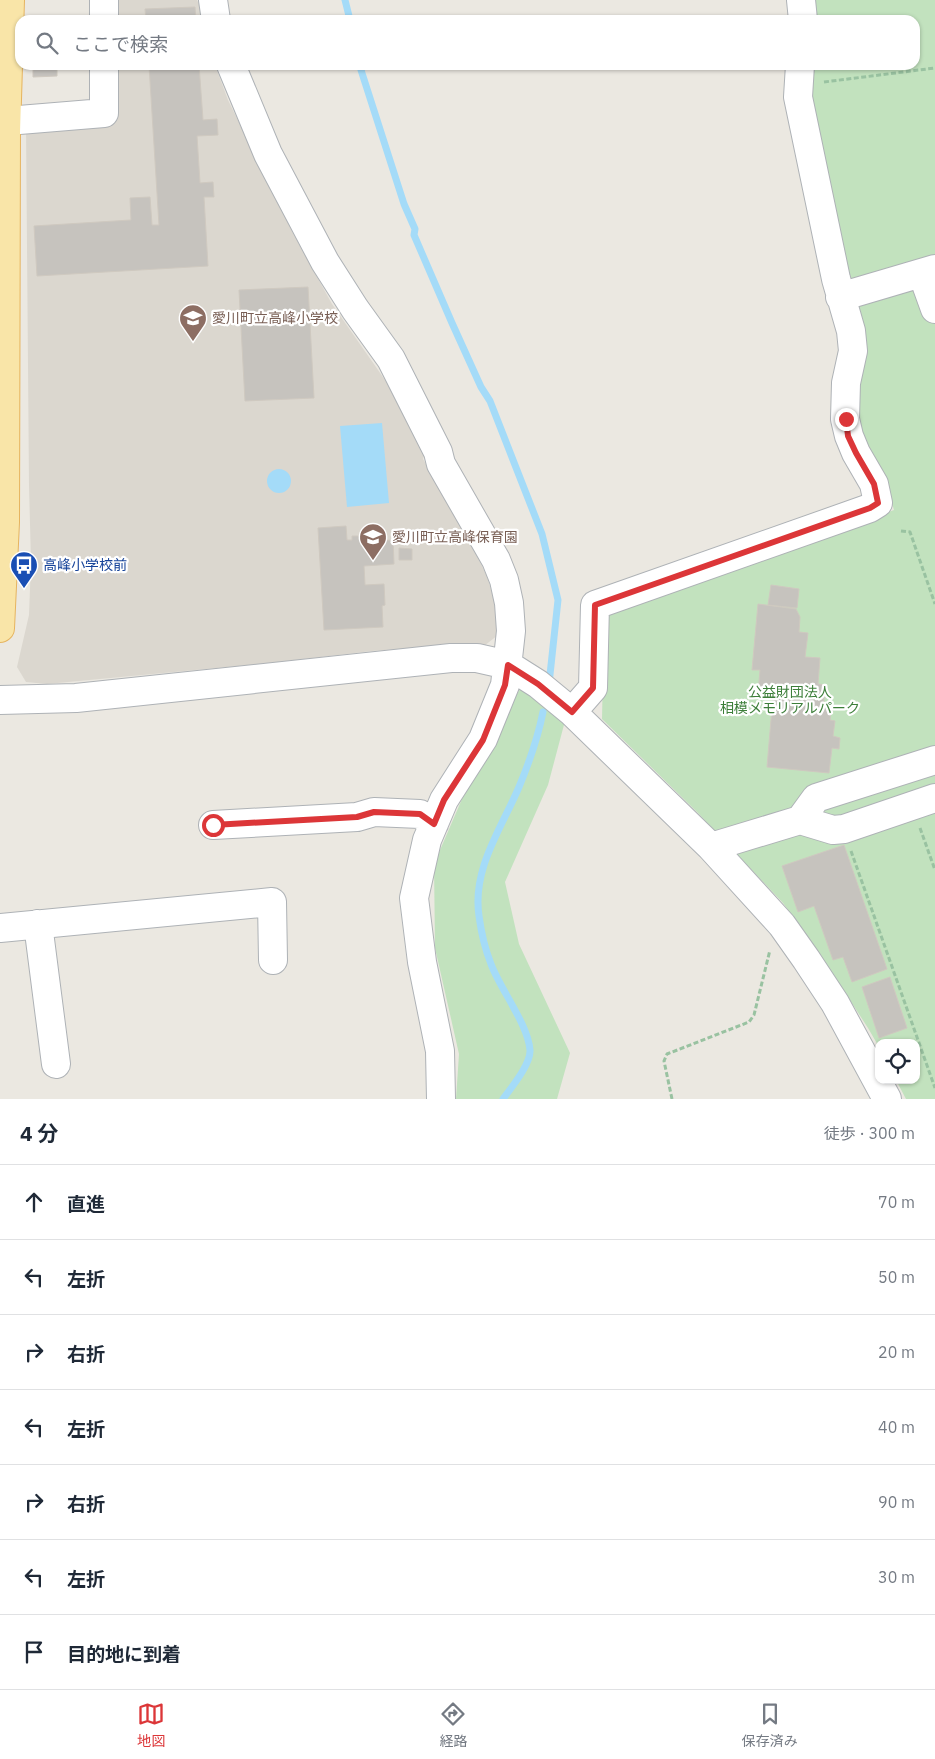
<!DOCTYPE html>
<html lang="ja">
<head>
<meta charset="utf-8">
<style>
	body { margin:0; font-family:"IBM Plex Sans","Noto Sans JP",sans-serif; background:#f6f6f7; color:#1f2937 }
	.controls { position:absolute; right:15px; bottom:15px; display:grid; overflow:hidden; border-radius:10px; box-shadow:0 1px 4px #0004 }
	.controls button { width:45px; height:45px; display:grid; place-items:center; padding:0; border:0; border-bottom:1px solid #e0e1e3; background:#fff; color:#1f2937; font:25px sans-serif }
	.stop { position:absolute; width:15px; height:15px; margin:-11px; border:4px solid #dc3638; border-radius:50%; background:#fff }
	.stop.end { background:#dc3638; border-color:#fff; box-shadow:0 1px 5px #0008 }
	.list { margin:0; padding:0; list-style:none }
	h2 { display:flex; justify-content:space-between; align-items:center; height:65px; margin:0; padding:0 20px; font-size:21px }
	h2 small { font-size:16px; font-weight:400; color:#747a83 }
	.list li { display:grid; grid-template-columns:32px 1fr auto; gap:15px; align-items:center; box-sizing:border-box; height:75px; padding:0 20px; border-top:1px solid #e0e1e3 }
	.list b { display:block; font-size:19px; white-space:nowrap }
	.list em { font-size:16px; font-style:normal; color:#747a83 }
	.icon { flex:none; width:28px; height:28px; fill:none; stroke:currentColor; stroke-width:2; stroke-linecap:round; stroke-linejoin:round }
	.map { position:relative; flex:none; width:935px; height:1099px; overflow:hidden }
	.search { position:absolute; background:#fff; box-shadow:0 1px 4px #0004; left:15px; right:15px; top:15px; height:55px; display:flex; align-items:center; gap:12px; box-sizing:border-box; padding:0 18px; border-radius:15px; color:#747a83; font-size:19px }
	.sheet { height:590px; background:#fff }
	nav { display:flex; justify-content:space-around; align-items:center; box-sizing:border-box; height:70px; border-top:1px solid #e0e1e3; background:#fff; font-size:14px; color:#747a83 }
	nav a { display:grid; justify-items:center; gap:2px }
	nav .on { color:#dc3638 }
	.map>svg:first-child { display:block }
	.education { fill:#dbd7cf }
	.green { fill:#c2e2be }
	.water { fill:#a4dbf8 }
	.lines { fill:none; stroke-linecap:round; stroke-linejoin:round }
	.stream { stroke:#a4dbf8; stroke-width:7 }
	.building { fill:#c6c3be; stroke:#cfc9c0 }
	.minor-casing { stroke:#aeb2b6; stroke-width:30 }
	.major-casing { stroke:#e6b45f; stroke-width:30 }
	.path { stroke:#99c2a1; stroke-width:3; stroke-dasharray:5 2.5; stroke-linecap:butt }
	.minor { stroke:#fff; stroke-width:28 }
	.major { stroke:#f9e5a8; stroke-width:28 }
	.route { stroke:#dc3638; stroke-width:6 }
	.labels { text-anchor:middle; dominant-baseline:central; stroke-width:4.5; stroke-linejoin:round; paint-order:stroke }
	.education-label { font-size:14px; fill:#785e54; stroke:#fff; text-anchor:start }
	.transit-label { font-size:14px; fill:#164399; stroke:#fff; text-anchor:start }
	.park-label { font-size:14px; fill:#3d7f3a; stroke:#fff }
</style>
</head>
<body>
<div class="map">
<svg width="935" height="1099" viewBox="0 0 935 1099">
	<rect width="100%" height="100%" fill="#ebe8e1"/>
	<path class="education" d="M 115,0 L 197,0 L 200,6 L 201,20 L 110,20 Z
		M 112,65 L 215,65 L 228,100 L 294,235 L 332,304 L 385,380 L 425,453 L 423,459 L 472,546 L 487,576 L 496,607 L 498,635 L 484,646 L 458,644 L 372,651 L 269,663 L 47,684 L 26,682 L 17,667 L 29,615 L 31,562 L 29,485 L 26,125 L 113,122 Z"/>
	<path class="green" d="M 809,0 L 935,0 L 935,1099 L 906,1099 L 896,1080 L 916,1080 L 916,1043 L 879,1043 L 879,1047 L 868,1028 L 818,951 L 783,903 L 697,812 L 602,719 L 604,622 L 614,608 L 894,510 L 888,490 L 859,436 L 806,89 L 808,65 L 915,65 L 915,20 L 811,20 Z
		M 524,681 L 565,721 L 548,785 L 505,882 L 519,944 L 570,1053 L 557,1099 L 456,1099 L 459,1054 L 435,948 L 434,864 L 465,792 Z"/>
	<path class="water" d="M 382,423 L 389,503 L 347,507 L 340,426 Z
		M267 481a12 12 0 1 1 24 0a12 12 0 1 1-24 0Z"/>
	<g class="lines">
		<path class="stream" d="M 345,0 L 350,20
			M 362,65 L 364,66 L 361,70 L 404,204 L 415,229 L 414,235 L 452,323 L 481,387 L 490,401 L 542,534 L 558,600 L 549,684
			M 503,1099 C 511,1088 531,1064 530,1050 C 528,1024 500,989 491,964 C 485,949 481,931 479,916 C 472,869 501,829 519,787 C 529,763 538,737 543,712"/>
	</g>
	<path class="building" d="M 195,7 L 196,20 L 146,20 L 145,9 Z
		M 33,65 L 57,65 L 57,76 L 33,77 Z
		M 149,65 L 199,65 L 203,120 L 217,119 L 218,135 L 197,136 L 200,183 L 213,182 L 214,197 L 204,197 L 208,266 L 37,276 L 34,226 L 131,220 L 130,198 L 150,197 L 152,225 L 159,225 Z
		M 308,287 L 314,398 L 245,401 L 239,290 Z
		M 346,526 L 347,540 L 352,540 L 352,536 L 361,536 L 362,542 L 393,540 L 394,564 L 364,566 L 365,585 L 384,584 L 385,605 L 382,606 L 383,627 L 324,630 L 318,528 Z
		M 399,548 L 412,549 L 412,560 L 399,560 Z
		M 771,585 L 799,589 L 797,608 L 768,605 Z
		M 758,604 L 796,609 L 800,617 L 799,632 L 808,633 L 805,657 L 820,658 L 818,684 L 826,685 L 823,707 L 831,708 L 830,720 L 835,721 L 833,736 L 840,738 L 839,749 L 832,748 L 829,773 L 767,767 L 773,696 L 758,694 L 760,670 L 752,670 Z
		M 844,845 L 887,969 L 852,982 L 843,957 L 833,960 L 814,906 L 798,912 L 782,866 Z
		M 890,977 L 907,1028 L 879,1038 L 862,987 Z"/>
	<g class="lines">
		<g class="minor-casing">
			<path id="minor" d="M 104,0 L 104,20
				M 213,0 L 216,20
				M 801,0 L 803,20
				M 231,65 L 268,154 L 325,262 L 355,309 L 391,359 L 438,452 L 441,464 L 496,560 L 504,580 L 509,603 L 511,631 L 505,685 L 483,739 L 444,800 L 427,840 L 414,898 L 422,962 L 440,1051 L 441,1099
				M 7,121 L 104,113 L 104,65
				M 922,273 L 935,309
				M 840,297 L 935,269
				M 0,700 L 76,698 L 451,658 L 477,658 L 508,665 L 538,684 L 572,712 L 711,847 L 782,925 L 806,959 L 835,1003 L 887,1099
				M 572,712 L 593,688 L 595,605 L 870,508 L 878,503 L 874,484 L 856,453 L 849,436 L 845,419 L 846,383 L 853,351 L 851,331 L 836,279 L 798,97 L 800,65
				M 800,820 L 816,798 L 935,760
				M 213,825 L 357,817 L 374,812 L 420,814 L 434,824
				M 711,847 L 800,820 L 833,830 L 844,829 L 935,798
				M 38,924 L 56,1064
				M 0,928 L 272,902 L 273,960"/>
		</g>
		<g class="major-casing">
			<path id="major" d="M 0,628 L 5,522 L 6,132 L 10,0"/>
		</g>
		<path class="path" d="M 824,82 L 935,68
			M 901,531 L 910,532 L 935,604
			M 920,828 L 935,870
			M 851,851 L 935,1088
			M 672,1099 L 664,1061 L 667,1054 L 749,1022 L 754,1015 L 770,950"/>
		<use href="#minor" class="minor"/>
		<use href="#major" class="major"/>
	</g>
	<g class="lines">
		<path class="route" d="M 213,825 L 357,817 L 374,812 L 420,814 L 434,824 L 444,800 L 483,740 L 505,685 L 508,665 L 538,684 L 572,712 L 593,688 L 595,605 L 870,508 L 878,503 L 874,484 L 856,453 L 848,436 L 846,419"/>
	</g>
	<defs>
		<g id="school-pin" transform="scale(1.4375)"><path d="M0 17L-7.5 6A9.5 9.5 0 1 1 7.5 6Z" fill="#8d6e63" stroke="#fff"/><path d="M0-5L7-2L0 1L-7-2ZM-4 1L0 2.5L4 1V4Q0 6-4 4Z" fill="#fff"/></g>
		<g id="bus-pin" transform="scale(1.4375)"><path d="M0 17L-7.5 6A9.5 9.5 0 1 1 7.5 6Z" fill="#1a4fb4" stroke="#fff"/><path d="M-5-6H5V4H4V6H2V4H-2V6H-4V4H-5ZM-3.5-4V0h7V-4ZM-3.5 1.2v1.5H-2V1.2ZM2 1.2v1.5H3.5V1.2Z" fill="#fff"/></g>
	</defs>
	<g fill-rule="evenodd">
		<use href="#school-pin" x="193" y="318"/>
		<use href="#school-pin" x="373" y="537"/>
		<use href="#bus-pin" x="24" y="565"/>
	</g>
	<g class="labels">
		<g class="education-label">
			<text x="212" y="318">愛川町立高峰小学校</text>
			<text x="392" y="537">愛川町立高峰保育園</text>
		</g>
		<g class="transit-label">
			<text x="43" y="565">高峰小学校前</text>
		</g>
		<g class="park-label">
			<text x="790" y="692">公益財団法人<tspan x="790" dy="16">相模メモリアルパーク</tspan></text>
		</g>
	</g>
</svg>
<div class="controls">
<button><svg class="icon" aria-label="locate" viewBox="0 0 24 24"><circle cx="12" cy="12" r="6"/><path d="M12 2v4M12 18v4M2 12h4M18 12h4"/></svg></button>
</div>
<div class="stop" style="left:213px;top:825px"></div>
<div class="stop end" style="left:846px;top:419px"></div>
<div class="search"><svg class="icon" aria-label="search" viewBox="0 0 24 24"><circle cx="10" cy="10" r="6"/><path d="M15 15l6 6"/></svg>ここで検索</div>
</div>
<section class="sheet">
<h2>4 分<small>徒歩 · 300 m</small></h2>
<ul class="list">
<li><svg class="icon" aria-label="ahead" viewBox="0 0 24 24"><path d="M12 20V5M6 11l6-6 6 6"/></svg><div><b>直進</b></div><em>70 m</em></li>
<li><svg class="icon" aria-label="left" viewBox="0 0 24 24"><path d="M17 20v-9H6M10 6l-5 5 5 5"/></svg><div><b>左折</b></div><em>50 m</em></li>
<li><svg class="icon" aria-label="right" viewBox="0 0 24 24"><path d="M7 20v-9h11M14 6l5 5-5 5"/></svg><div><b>右折</b></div><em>20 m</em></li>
<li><svg class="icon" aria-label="left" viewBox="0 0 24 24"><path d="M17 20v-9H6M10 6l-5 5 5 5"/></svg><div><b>左折</b></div><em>40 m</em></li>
<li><svg class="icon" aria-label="right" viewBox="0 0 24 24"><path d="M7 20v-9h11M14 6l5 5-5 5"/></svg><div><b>右折</b></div><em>90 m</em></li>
<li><svg class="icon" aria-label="left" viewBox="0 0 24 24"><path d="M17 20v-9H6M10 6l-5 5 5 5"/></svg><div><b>左折</b></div><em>30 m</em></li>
<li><svg class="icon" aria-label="arrive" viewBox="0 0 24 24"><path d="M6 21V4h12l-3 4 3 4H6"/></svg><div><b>目的地に到着</b></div></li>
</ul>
</section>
<nav>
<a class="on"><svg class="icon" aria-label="map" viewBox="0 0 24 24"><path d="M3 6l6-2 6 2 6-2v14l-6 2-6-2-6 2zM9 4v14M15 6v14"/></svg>地図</a>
<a><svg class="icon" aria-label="directions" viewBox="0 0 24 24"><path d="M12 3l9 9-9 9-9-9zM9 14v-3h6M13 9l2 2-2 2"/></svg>経路</a>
<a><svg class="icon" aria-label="saved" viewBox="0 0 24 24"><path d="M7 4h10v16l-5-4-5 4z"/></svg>保存済み</a>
</nav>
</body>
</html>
